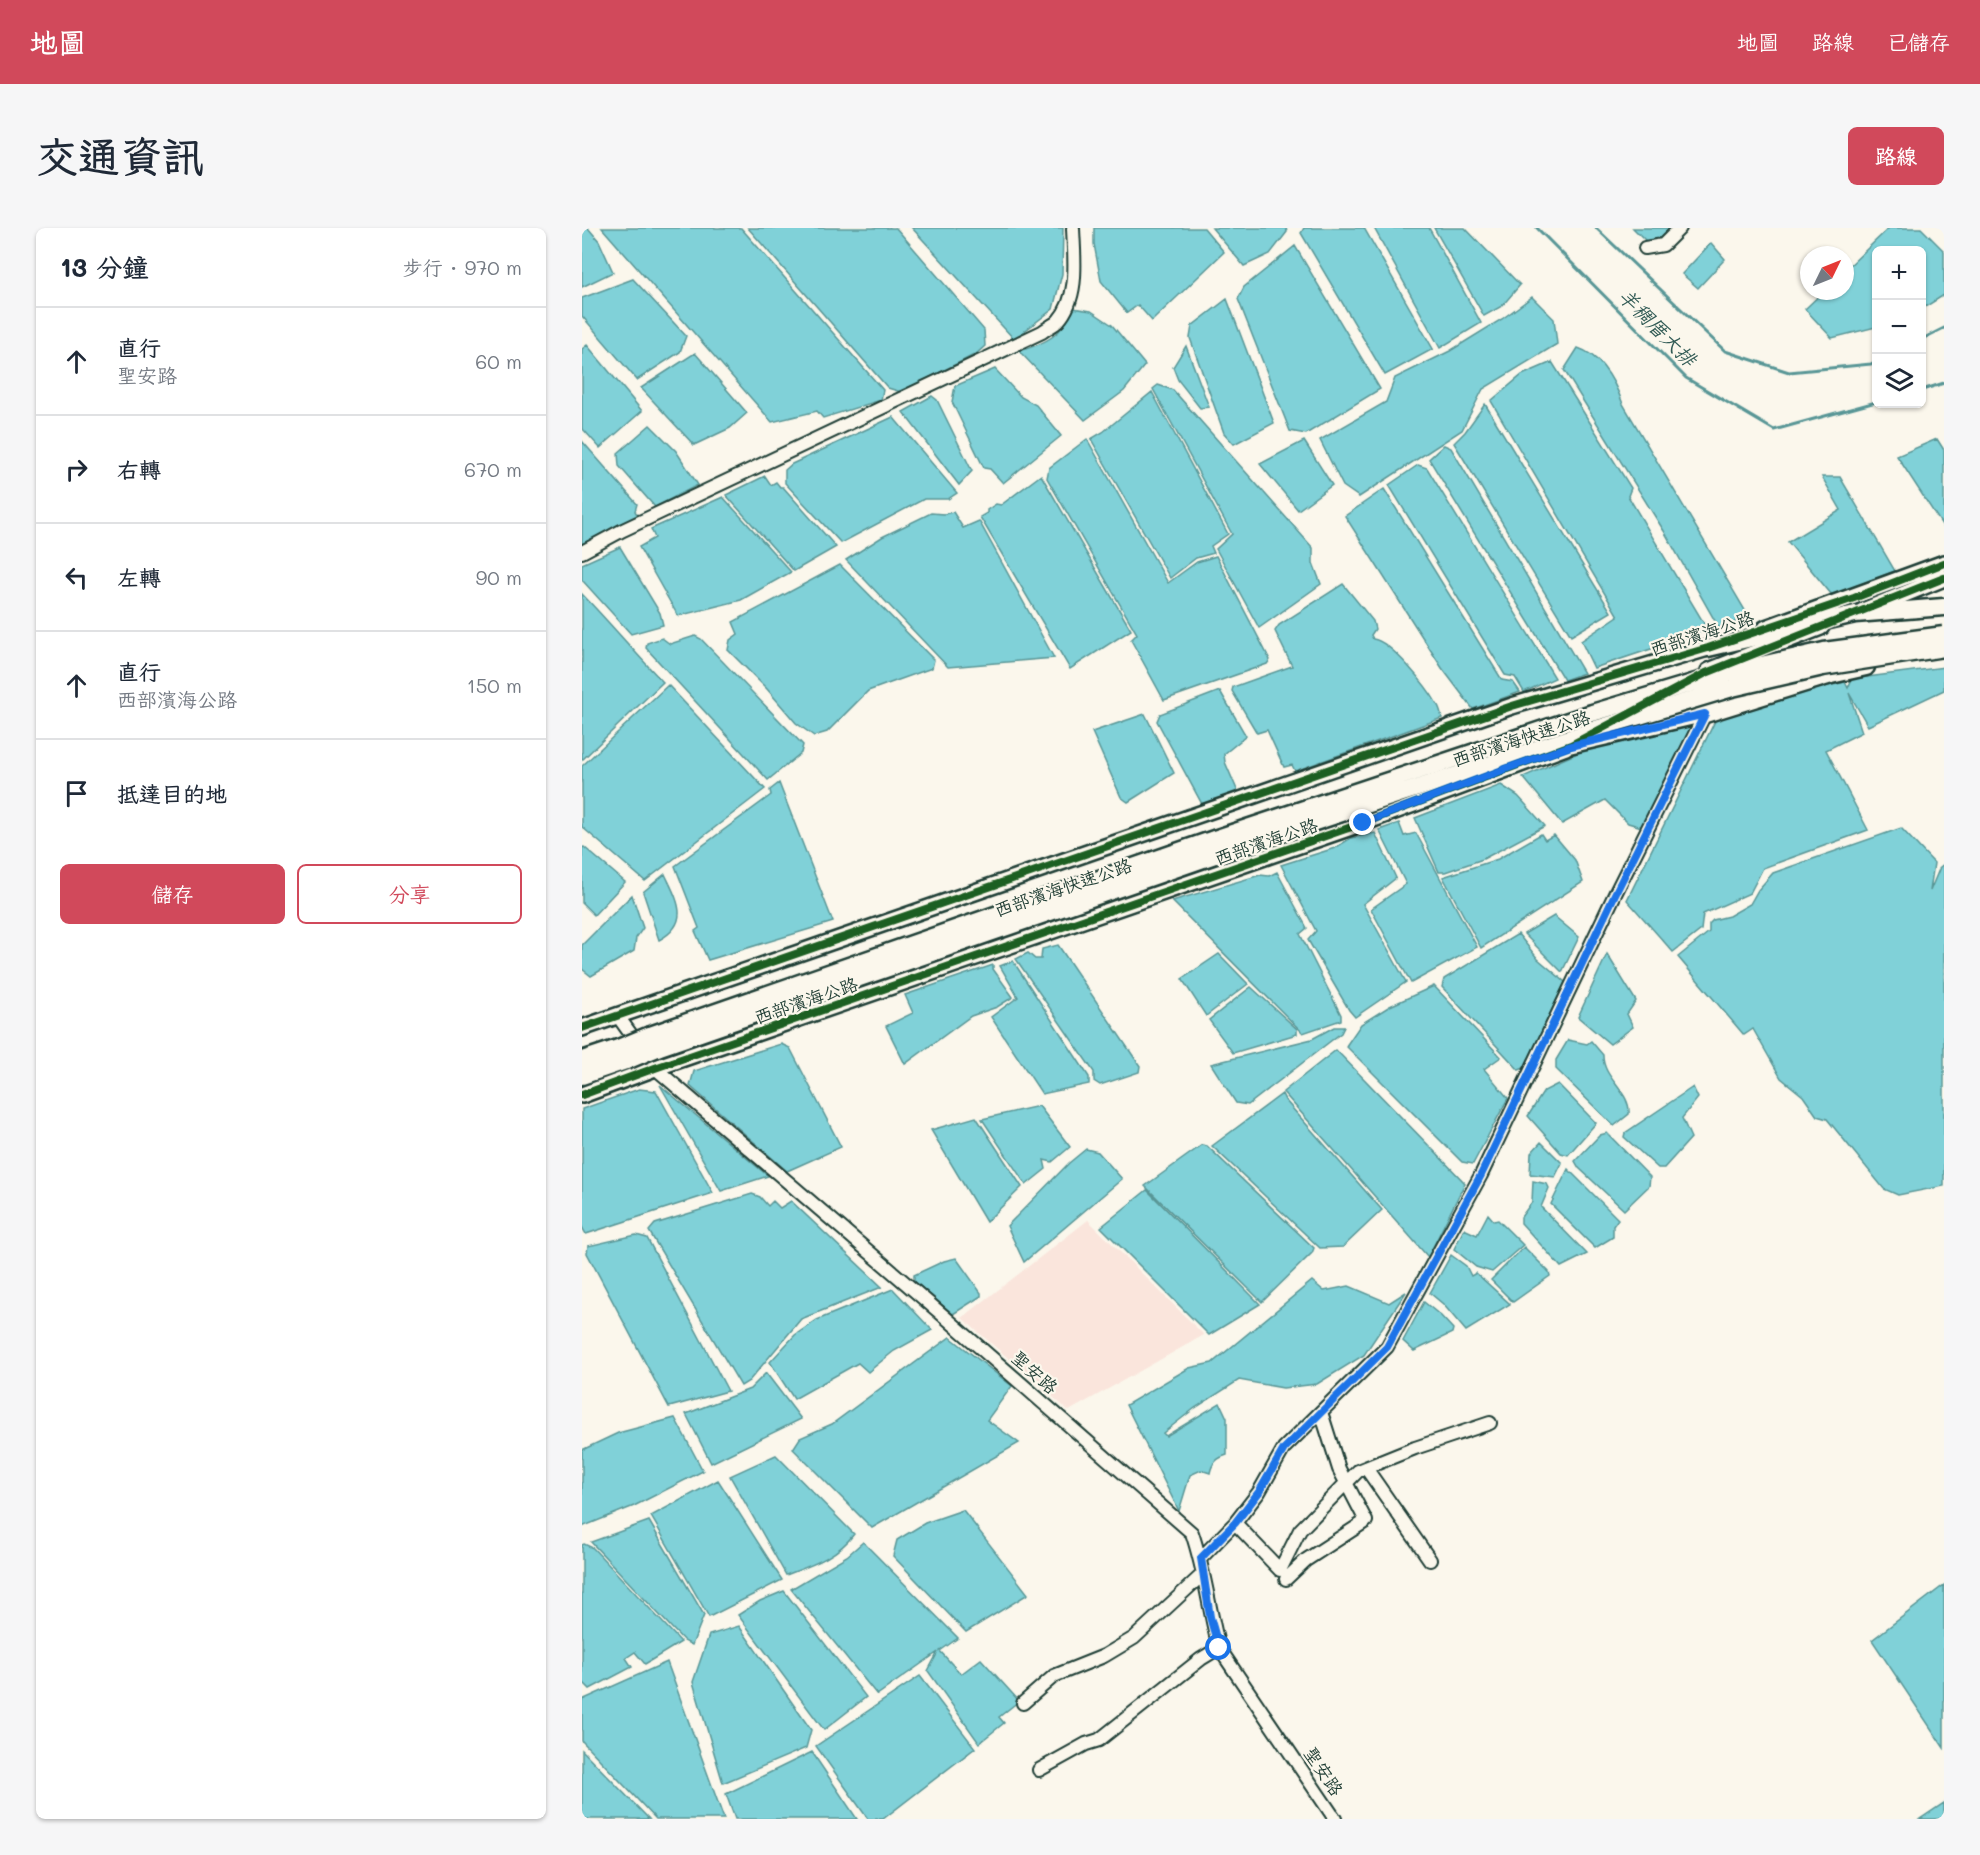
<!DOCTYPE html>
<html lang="zh-TW">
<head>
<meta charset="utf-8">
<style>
	body { margin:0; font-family:Mali,"LXGW WenKai TC",sans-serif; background:#f6f6f7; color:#1f2937 }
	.controls { position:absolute; right:18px; top:18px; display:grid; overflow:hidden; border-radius:9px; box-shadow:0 2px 4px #0004 }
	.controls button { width:54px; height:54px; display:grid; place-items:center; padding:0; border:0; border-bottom:2px solid #e0e1e3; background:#fff; color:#1f2937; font:30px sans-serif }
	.compass { position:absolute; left:1218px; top:18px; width:54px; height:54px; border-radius:50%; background:#fff; box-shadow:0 2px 4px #0004; rotate:47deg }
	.stop { position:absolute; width:18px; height:18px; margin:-14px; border:4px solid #1a73e8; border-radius:50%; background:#fff }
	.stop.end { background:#1a73e8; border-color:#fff; box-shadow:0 2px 6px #0008 }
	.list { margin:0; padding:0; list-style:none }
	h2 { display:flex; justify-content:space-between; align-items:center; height:78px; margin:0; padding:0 24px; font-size:26px }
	h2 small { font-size:20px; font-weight:400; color:#747a83 }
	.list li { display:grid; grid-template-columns:39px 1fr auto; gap:18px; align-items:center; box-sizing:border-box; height:108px; padding:0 24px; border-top:2px solid #e0e1e3 }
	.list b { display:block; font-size:22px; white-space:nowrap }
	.list p { margin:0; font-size:20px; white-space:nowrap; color:#747a83 }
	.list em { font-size:20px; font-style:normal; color:#747a83 }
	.actions { display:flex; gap:12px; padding:18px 24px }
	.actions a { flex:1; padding:14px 0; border:2px solid #d1495b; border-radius:9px; text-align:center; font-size:21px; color:#d1495b }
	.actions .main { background:#d1495b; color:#fff }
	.icon { flex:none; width:33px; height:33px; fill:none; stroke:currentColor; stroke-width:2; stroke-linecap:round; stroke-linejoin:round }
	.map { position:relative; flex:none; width:1362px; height:1591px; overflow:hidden; border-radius:9px }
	header { display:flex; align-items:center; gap:36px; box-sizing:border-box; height:84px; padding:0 30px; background:#d1495b; color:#fff }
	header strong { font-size:28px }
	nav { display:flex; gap:33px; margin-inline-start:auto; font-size:21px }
	.intro { display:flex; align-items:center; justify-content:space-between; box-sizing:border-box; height:144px; padding:0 36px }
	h1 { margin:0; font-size:42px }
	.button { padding:15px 27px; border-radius:9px; background:#d1495b; color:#fff; font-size:21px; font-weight:700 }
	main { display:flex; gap:36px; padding:0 36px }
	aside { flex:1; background:#fff; border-radius:9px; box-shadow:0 2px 4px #0004 }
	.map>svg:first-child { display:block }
	.built { fill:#fae5dc }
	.water { fill:#80d1d8; stroke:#599696; stroke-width:1.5 }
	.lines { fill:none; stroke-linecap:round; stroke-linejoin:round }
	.stream { stroke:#599696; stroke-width:3 }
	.minor-casing { stroke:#1f3d34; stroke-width:16 }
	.major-casing { stroke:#1f3d34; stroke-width:20 }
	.highway-casing { stroke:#1f3d34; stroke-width:21 }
	.minor { stroke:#fbf7ec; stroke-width:12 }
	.major { stroke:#fbf7ec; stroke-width:15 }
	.highway { stroke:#fbf7ec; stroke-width:16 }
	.highway-bridge-casing { stroke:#1f3d34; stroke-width:21; stroke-linecap:butt }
	.highway-bridge { stroke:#fbf7ec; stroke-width:16 }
	.cycleway-casing { stroke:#fbf7ec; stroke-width:11 }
	.cycleway { stroke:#1b5e20; stroke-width:8 }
	.route { stroke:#1a73e8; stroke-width:8 }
	.labels { text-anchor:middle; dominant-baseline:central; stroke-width:4.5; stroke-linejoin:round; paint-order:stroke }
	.street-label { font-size:18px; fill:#1f3d34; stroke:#fbf7ec }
	.water-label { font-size:20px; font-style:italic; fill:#325b55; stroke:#fbf7ec }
</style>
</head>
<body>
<header>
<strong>地圖</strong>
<nav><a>地圖</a><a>路線</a><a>已儲存</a></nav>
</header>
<div class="intro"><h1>交通資訊</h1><a class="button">路線</a></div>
<main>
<aside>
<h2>13 分鐘<small>步行 · 970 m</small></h2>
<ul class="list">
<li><svg class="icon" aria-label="ahead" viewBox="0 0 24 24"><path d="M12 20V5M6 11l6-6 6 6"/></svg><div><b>直行</b><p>聖安路</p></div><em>60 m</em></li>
<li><svg class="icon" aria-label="right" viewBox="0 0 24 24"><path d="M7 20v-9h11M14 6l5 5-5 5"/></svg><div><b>右轉</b></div><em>670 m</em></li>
<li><svg class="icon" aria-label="left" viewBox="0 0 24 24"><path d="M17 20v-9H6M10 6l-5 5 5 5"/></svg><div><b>左轉</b></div><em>90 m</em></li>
<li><svg class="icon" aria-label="ahead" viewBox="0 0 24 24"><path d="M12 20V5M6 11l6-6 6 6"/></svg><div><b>直行</b><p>西部濱海公路</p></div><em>150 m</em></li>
<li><svg class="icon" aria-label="arrive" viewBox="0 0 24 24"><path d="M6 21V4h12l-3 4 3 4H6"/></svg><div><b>抵達目的地</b></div></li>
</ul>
<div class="actions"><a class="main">儲存</a><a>分享</a></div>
</aside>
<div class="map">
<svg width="1362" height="1591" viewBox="0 0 1362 1591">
	<rect width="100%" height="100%" fill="#fbf7ec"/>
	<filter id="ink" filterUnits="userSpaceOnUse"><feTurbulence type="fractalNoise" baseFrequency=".0167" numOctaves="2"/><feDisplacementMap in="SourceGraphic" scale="12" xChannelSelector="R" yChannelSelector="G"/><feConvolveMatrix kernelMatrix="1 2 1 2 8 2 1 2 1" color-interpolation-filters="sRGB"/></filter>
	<g filter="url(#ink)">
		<path class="built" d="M 506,992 L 622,1107 L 487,1183 L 380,1090 Z"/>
		<path class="water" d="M 0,0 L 6,0 L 17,13 L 31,44 L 0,59 Z
			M 20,0 L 159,0 L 301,162 L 299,172 L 241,190 L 235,183 L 190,194 Z
			M 166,0 L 314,0 L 402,102 L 403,118 L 394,126 L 319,164 L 306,160 Z
			M 330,0 L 481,0 L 480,46 L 471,81 L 432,111 Z
			M 512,0 L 622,0 L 642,24 L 570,93 L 556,77 L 545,85 L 519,53 L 512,16 Z
			M 630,0 L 704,0 L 705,4 L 688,26 L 662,38 Z
			M 722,0 L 782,0 L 851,121 L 803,147 L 719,5 Z
			M 792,0 L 847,0 L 899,95 L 858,120 Z
			M 852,0 L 883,0 L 938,57 L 920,78 L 902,88 Z
			M 1051,0 L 1094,0 L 1080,14 L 1067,16 Z
			M 1307,0 L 1339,0 L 1362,23 L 1362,67 L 1340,81 L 1340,22 L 1294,22 L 1294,99 L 1250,110 L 1223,81 L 1242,63 L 1263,63 L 1263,42 Z
			M 1129,15 L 1143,31 L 1116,60 L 1100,46 Z
			M 713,18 L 798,161 L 724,206 L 708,203 L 656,71 L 662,59 Z
			M 51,51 L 104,108 L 98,124 L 55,152 L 0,88 L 0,70 Z
			M 950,69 L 972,91 L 975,116 L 901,161 L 880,202 L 777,269 L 761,258 L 738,212 L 804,174 L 813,150 L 868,123 L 920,91 Z
			M 645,71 L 692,195 L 652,216 L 642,205 L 608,110 L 610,98 Z
			M 491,80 L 509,83 L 530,97 L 563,137 L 542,163 L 503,192 L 437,123 C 463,116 481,107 491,80 Z
			M 5,117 L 60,183 L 18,220 L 0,200 L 0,121 Z
			M 604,118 L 627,179 L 618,180 L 596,152 L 591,139 Z
			M 996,120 C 1020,128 1033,154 1041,176 L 1167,389 L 1137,400 L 1082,303 L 982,142 Z
			M 113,125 L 165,185 L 148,200 L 112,217 L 59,160 Z
			M 970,134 L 1049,260 L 1046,268 L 1126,402 L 1012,440 L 999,413 L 1036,388 L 909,173 L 940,147 Z
			M 413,141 L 439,169 L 454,177 L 479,208 L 421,255 L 408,241 L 402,240 L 370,174 L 373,158 Z
			M 576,157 L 591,162 L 731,320 L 731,335 L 739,356 L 677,400 L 634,321 L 650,306 L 571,161 Z
			M 570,164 L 646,306 L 629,318 L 632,325 L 614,330 L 588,350 L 509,211 L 521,204 Z
			M 350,168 L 355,172 L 390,243 L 377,257 L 321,184 Z
			M 903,176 L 1029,384 L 989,408 L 872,215 L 883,204 Z
			M 311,189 L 375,265 L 366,271 L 342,271 L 259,315 L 203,255 L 203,242 L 210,236 Z
			M 68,197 L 94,223 L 116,257 L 73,279 L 37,238 L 36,225 Z
			M 505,211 L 586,355 L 615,334 L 634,328 L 688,432 L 685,436 L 582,472 L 549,412 L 555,406 L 465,250 L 467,240 Z
			M 1355,211 L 1362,222 L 1362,300 L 1315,228 Z
			M 0,213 L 55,276 L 53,283 L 56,288 L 0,317 Z
			M 722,213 L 750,257 L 716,282 L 678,236 Z
			M 862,217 L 869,220 L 1002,445 L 982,452 L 847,231 Z
			M 836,237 L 845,240 L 973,450 L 942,464 L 933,449 L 923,447 L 807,257 Z
			M 459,247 L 549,402 L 488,441 L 398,289 L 405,285 L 405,282 L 414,276 L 419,277 Z
			M 183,248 L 189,257 L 194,254 L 198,259 L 201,259 L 254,319 L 212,343 L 144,267 Z
			M 1240,249 L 1258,249 L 1313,343 L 1250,367 L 1206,314 L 1259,282 Z
			M 802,261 L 920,452 L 931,454 L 938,464 L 891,481 L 860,440 L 763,288 Z
			M 141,269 L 209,344 L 159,372 L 96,388 L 57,319 L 73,310 L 69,301 Z
			M 371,284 L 381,300 L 397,293 L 472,430 L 366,439 L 264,332 L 300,309 L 349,285 L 362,286 Z
			M 38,319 L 78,385 L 81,397 L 49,406 L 0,352 L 0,336 Z
			M 258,337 L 352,432 L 350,440 L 286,463 L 245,504 L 232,508 L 214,495 L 185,461 L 146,422 L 148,412 L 156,406 L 151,394 Z
			M 761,356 L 791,393 L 793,401 L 789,407 L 791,411 C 809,413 846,460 855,476 C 858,480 859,485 860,490 L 713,543 L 710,537 L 702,539 L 685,502 L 675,505 L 650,463 L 651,459 L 710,438 L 693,403 L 697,397 Z
			M 0,366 C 28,395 53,425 81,454 L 0,532 Z
			M 113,408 L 119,411 L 221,517 L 219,525 L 186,552 L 64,420 L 65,415 L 80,410 L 88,416 Z
			M 1362,439 L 1362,462 L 1286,498 L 1267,465 L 1280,504 L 1244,522 L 1286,602 L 1181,640 L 1168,665 L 1121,686 L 1119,702 L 1091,724 L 1045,672 L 1137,485 L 1263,454 L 1266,460 L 1270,451 Z
			M 86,457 L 183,561 L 63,653 L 0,599 L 0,538 Z
			M 638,463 L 664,508 L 642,526 L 643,534 L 656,564 L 620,576 L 575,493 L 578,486 Z
			M 563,486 L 592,545 L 546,574 L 539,569 L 510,504 Z
			M 1116,490 L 1060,599 L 1046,595 L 1023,572 L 980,596 L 941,549 L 1000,523 L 1057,504 Z
			M 197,555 L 251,694 L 126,732 L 113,703 L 117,700 L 93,638 L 189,567 L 188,562 Z
			M 919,557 L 936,568 L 963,598 L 901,631 L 863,644 L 857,644 L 833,590 Z
			M 817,595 L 822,608 L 834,605 L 895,719 L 829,755 L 789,681 L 824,656 L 797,602 Z
			M 1319,600 L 1352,635 L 1348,663 L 1358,639 L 1362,636 L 1362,958 L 1316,967 L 1302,961 L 1245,891 L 1235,888 L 1221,868 L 1199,850 L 1171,801 L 1162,807 L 1096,729 L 1127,704 L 1127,696 L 1131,692 L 1147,688 L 1168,676 L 1176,662 L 1191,645 Z
			M 793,605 L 814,650 L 781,676 L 824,754 L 773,789 L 767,782 L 726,712 L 734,703 L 699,637 L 753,620 L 769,610 Z
			M 959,606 L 963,612 L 972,607 L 993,632 L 1001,654 L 899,720 L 861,649 L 916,631 Z
			M 2,619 L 43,654 L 12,687 L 0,675 L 0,620 Z
			M 695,644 L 725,700 L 718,706 L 759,787 L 759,792 L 721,805 L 590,673 L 678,647 L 687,648 Z
			M 83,646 C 95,672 110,694 77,712 L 61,664 Z
			M 50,667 L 61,700 L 54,710 L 52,723 L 9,748 L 0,741 L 0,717 Z
			M 972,688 L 997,709 L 980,744 L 942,706 Z
			M 936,706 L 956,731 L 983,754 L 942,840 L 937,842 L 860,759 L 862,751 Z
			M 476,717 L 558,838 L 557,844 L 518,857 L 512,853 L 512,844 L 434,731 L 446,725 L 453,731 L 459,731 L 460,721 Z
			M 637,726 L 666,756 L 624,788 L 600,751 Z
			M 1025,726 L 1054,773 L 1045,786 L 1051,799 L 1028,816 L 996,789 Z
			M 431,733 L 507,849 L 507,856 L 460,866 L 409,789 L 436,769 L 418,738 Z
			M 411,737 L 411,741 L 431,769 L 415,779 L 389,788 L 323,836 L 304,798 L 331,785 L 323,767 Z
			M 852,758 L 919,829 L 902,841 L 926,870 L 891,936 L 880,934 L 764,818 L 779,796 L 808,778 Z
			M 669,759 L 715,801 L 715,806 L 651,825 L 627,792 Z
			M 752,799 L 762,799 L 759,805 L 666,877 L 654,875 L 629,836 L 730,811 Z
			M 986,812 L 1005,816 L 1009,813 L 1021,827 C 1020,850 1049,864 1047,886 L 1032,898 L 974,841 L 974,832 Z
			M 199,816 L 208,820 L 259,919 L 205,943 L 108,858 L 112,843 Z
			M 754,822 L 883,955 L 846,1029 L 701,864 Z
			M 976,856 L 1014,895 L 986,927 L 979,925 L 946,888 L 962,863 Z
			M 78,857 L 186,948 L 139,963 Z
			M 1111,859 L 1116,870 L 1100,890 L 1109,910 L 1082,940 L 1076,940 L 1042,909 L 1043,905 Z
			M 57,861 L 74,863 L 131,965 L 4,1006 L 0,999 L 0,881 Z
			M 700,866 L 703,872 L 800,982 L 761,1019 L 738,1020 L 630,918 Z
			M 457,878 L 488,919 L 470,934 L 462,932 L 464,941 L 444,957 L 400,891 Z
			M 394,889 L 440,959 L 404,994 L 349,902 Z
			M 1025,905 L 1068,949 L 1067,958 L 1042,982 L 997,940 L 993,933 L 1018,907 Z
			M 959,914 L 980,935 L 973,949 L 948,946 L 949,925 Z
			M 620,917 L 625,918 L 732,1020 L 730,1025 L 680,1074 L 563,958 Z
			M 504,921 L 516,924 L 540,951 L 442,1034 L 425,998 L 487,935 Z
			M 986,941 L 1036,991 L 1031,998 L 1031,1009 L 1013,1020 L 969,976 Z
			M 951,953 L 965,956 L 967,960 L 959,979 L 1005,1026 L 979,1039 L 939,995 L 939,989 L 950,974 Z
			M 565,962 L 678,1076 L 627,1107 L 519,999 Z
			M 170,966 L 178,969 L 186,978 L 191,973 L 198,980 L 209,973 L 300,1059 L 219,1091 L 167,1153 L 159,1158 L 67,1003 L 73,996 Z
			M 906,986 L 912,993 L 916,992 L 941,1017 L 910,1044 L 894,1039 L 872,1021 L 882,1001 L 895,1007 Z
			M 54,1007 L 65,1010 L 146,1163 L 87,1179 L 5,1025 L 6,1018 Z
			M 942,1019 L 967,1044 L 968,1048 L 931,1074 L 909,1052 Z
			M 869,1027 L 884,1038 L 889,1048 L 894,1045 L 928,1076 L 884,1103 L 861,1076 L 848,1065 Z
			M 374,1030 L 399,1065 L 399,1068 L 371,1086 L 332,1053 L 332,1047 L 362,1033 Z
			M 730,1053 L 742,1063 L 767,1058 L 807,1075 L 824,1064 L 782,1127 L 735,1156 L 701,1160 L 657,1152 L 613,1180 L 581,1205 L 584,1208 L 638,1175 L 645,1190 L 645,1227 C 635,1230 630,1235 628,1245 L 619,1242 L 608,1247 L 597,1283 L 544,1177 L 607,1140 L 630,1135 Z
			M 311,1061 L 350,1102 L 312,1123 L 286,1144 L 276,1135 L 212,1171 L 188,1134 L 213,1107 L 235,1092 Z
			M 842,1074 L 859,1088 L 871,1101 L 870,1105 L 832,1123 L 821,1113 Z
			M 368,1109 L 430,1158 L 405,1192 L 437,1215 L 290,1300 L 211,1221 L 218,1210 L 250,1196 Z
			M 184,1145 L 219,1191 L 129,1235 L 104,1186 L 168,1161 Z
			M 93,1190 L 121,1243 L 52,1278 L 0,1299 L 0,1222 L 36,1205 Z
			M 194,1227 L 272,1306 C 255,1329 230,1337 204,1347 L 148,1248 Z
			M 136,1252 L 200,1352 L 127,1389 L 69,1288 Z
			M 381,1282 L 446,1366 L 384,1404 L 311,1328 L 315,1312 L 343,1295 Z
			M 67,1293 L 122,1387 L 110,1417 L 102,1413 L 9,1314 Z
			M 281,1314 L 376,1410 L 358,1423 L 379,1446 L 399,1431 L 437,1473 L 417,1489 L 422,1495 L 397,1515 L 346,1443 L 356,1424 L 295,1467 L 209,1361 L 265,1328 Z
			M 2,1316 L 11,1320 L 99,1414 L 63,1436 L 53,1424 L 44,1430 L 50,1439 L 8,1461 L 0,1453 L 0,1317 Z
			M 1362,1357 L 1362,1520 L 1290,1412 Z
			M 202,1363 L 284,1469 L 242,1502 L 156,1387 L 178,1373 Z
			M 157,1398 L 229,1502 L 224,1520 L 141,1555 L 111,1454 L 127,1407 Z
			M 85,1434 L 142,1591 L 74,1591 L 0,1513 L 0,1472 Z
			M 338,1448 L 393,1520 L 301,1591 L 286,1591 L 234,1518 Z
			M 0,1522 L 67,1591 L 0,1591 Z
			M 230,1524 L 275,1591 L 153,1591 L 144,1566 Z
			M 1362,1575 L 1362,1591 L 1338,1591 Z"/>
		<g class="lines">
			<path class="stream" d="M 955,0 L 1104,150 L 1192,202 L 1294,174
				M 1014,0 L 1143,123 L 1207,144 L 1289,136 L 1294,133
				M 1340,111 L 1362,100
				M 1340,162 L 1362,155"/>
			<g class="minor-casing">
				<path id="minor" d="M 1063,20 L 1081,17 L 1098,0
					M 0,324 L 41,302 L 460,104 C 465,100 472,97 476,93 C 498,69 492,29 491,0
					M 35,787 L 73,840 L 363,1089 L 610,1305 C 623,1343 627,1382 637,1420 L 753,1591
					M 784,1240 L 848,1332
					M 653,1295 L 698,1342 L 718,1302 L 776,1243 L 833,1220 L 908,1195
					M 619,1330 L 653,1295 L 677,1264 L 702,1220 L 805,1119 L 899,947 L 1033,666 L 1123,486 L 1124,480
					M 704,1351 L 724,1332 L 784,1293 L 757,1241 L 739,1184
					M 441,1475 L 472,1448 L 522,1428 L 552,1410 L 621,1346
					M 457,1542 L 504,1516 L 517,1512 L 619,1431 L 637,1420"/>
			</g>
			<g class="major-casing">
				<path id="major" d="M 1281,383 L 1362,350
					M 1184,400 L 1362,335
					M 1127,443 L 1239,399
					M 989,517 L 1123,486
					M 0,800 L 930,478 L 1136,417
					M 0,867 L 73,840 L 781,595 L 984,519"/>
			</g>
			<g class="highway-casing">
				<path id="highway" d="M 1126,420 L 1273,386 L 1362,379
					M 1123,486 L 1249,447 L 1284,439
					M 68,807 L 632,611
					M 75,820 L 636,626
					M 0,832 L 39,819
					M 0,848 L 44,833"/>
			</g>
			<use href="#minor" class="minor"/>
			<use href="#major" class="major"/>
			<use href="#highway" class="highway"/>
			<g class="highway-bridge-casing">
				<path id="highway-bridge" d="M 632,611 L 1010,485 L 1144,445 L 1242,423 L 1362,407
					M 636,626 L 1014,501 L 1150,460 L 1241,439 L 1362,420
					M 39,819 L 68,807
					M 44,833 L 75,820"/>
			</g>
			<use href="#highway-bridge" class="highway-bridge"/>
			<g class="cycleway-casing">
				<path id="cycleway" d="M 0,800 L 930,478 L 1126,420 L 1272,370 L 1362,335
					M 0,867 L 73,840 L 781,595 L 989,517 L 1124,445 L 1362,350"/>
			</g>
			<use href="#cycleway" class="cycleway"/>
		</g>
	</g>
	<g class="lines" filter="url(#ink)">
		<path class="route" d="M 637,1420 L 628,1389 L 619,1330 L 653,1295 L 677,1264 L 702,1221 L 805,1119 L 899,947 L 1033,666 L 1123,486 L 989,518 L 926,540 L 781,595"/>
	</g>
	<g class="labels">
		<g class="street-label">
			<text transform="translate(1120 405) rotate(-18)">西部濱海公路</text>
			<text transform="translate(939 510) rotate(-18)">西部濱海快速公路</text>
			<text transform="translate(684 613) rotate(-19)">西部濱海公路</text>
			<text transform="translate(481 659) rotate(-19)">西部濱海快速公路</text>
			<text transform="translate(224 772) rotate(-19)">西部濱海公路</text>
			<text transform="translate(453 1144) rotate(41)">聖安路</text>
			<text transform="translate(742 1543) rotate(56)">聖安路</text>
		</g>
		<g class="water-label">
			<text transform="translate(1076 99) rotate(45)">羊稠厝大排</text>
		</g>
	</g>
</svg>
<div class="controls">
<button>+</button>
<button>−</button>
<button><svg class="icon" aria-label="layers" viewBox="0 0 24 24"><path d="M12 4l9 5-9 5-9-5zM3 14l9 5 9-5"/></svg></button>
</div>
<svg class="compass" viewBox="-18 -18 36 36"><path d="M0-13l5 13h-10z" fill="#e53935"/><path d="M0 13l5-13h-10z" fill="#747a83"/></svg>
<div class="stop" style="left:637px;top:1420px"></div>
<div class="stop end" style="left:781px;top:595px"></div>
</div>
</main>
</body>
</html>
